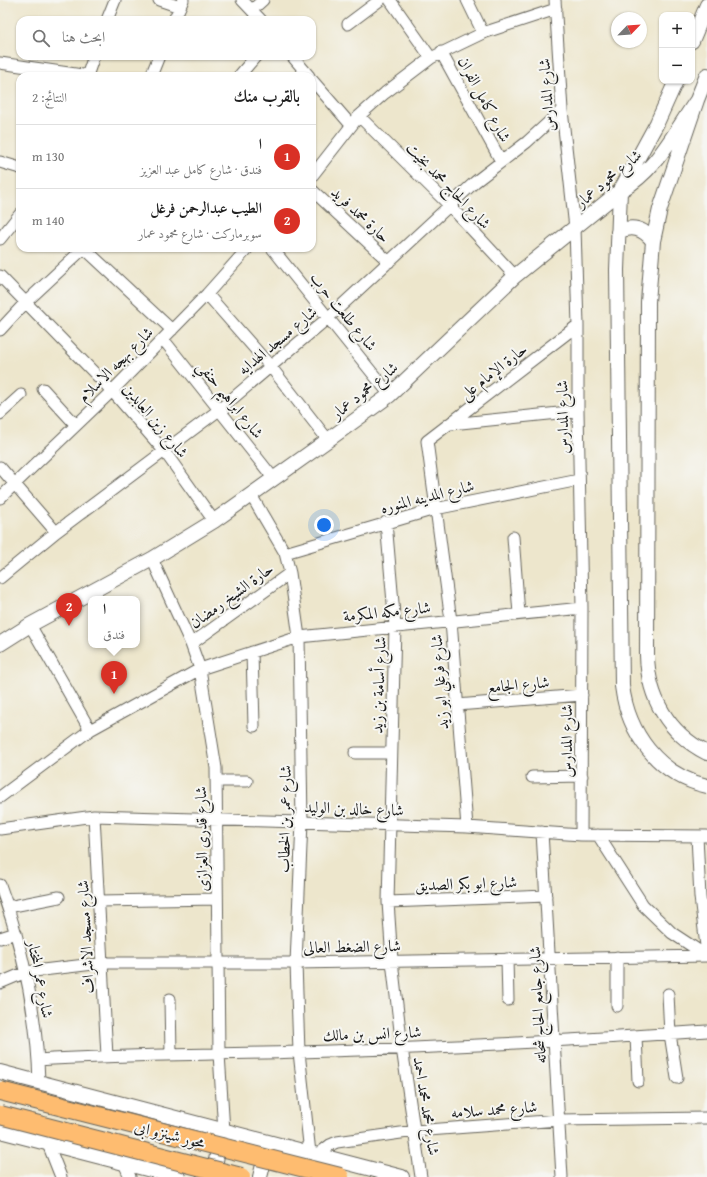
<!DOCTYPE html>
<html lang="ar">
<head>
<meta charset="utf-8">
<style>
	body { margin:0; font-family:"Gentium Book Plus",Amiri,serif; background:#f2f2f2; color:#222; direction:rtl }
	.controls { position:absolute; right:12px; top:12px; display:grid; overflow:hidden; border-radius:8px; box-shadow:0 1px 3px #0004 }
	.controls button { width:36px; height:36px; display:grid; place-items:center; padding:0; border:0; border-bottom:1px solid #e0e0e0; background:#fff; color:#222; font:20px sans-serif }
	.compass { position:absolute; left:611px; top:12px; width:36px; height:36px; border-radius:50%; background:#fff; box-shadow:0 1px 3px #0004; rotate:65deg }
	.you { position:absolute; left:324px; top:525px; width:14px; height:14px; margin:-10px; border:3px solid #fff; border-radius:50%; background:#1a73e8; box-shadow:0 0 0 6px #1a73e833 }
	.badge { display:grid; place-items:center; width:26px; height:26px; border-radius:50%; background:#d93025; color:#fff; font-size:13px; font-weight:700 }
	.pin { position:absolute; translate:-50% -33px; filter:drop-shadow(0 1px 2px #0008) }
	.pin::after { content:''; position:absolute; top:21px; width:14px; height:12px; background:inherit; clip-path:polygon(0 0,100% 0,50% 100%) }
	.popup { position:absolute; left:88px; top:596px; width:52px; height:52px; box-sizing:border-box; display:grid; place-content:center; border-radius:8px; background:#fff; filter:drop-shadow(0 1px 3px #0005); font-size:13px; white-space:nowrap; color:#767676 }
	.popup b { font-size:15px; color:#222 }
	.popup::after { content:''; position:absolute; left:50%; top:100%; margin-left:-8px; border:8px solid transparent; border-top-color:#fff }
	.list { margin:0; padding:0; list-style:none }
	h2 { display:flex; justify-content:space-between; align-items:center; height:52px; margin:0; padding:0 16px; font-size:17px }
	h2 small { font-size:13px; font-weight:400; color:#767676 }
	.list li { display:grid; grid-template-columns:26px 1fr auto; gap:12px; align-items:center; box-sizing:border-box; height:64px; padding:0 16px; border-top:1px solid #e0e0e0 }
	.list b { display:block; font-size:15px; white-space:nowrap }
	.list p { margin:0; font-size:13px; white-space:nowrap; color:#767676 }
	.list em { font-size:13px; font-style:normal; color:#767676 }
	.icon { flex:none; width:22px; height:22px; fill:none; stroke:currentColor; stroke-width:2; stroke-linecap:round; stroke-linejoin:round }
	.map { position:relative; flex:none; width:707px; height:1177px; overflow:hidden; direction:ltr }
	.search { position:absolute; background:#fff; box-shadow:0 1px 3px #0004; left:16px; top:16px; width:300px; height:44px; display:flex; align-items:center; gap:10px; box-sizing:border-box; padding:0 14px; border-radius:12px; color:#767676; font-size:15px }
	.panel { position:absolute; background:#fff; box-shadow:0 1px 3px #0004; left:16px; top:72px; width:300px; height:180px; border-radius:12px; direction:rtl }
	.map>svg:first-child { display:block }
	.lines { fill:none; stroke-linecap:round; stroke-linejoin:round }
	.minor-casing { stroke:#65635a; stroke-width:13 }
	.tertiary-casing { stroke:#65635a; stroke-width:16 }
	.minor { stroke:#fff; stroke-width:11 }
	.tertiary { stroke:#fff; stroke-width:14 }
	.primary-bridge-casing { stroke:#65635a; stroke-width:20; stroke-linecap:butt }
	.primary-bridge { stroke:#febc70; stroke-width:18 }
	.labels { text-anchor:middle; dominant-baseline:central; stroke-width:4; stroke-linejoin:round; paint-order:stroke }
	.street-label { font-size:16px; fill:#1c1c1c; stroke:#f6f6f2 }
</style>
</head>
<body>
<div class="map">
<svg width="707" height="1177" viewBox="0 0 707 1177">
	<rect width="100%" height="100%" fill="#f6f6f2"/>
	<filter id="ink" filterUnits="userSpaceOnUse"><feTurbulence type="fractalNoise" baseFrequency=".025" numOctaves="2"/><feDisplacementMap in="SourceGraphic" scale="8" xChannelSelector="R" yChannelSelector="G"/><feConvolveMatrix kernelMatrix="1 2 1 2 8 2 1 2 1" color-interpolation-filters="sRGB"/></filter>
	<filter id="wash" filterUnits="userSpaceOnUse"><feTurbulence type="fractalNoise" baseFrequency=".012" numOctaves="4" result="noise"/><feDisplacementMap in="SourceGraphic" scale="16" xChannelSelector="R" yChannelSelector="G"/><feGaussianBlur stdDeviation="0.9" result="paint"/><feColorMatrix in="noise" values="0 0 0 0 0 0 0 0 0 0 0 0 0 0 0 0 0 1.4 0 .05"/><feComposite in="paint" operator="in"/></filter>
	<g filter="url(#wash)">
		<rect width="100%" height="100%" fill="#ede6cc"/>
	</g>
	<g filter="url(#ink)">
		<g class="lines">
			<g class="minor-casing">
				<path id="minor" d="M 159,0 L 180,7
					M 242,0 L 261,20
					M 390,0 L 431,58
					M 467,0 L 483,33
					M 555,0 L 562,110 L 575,228 L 578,325 L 578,411 L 582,608 L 581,835
					M 252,10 L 263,0
					M 107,20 L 115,0
					M 174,20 L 183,0
					M 348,24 L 380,0
					M 441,52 L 501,161
					M 292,56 L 309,76
					M 0,63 L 89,76
					M 87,76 L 94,56
					M 151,76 L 159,56
					M 239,76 L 256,56
					M 312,80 L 351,125
					M 359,116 L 450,206 L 515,276
					M 0,162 L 20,168
					M 312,176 L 359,116 L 385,93 L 431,58 L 483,33 L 556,9
					M 312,190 L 389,262
					M 0,239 L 20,214
					M 84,248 L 172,330
					M 272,248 L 390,395
					M 0,276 L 112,391 L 165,452 L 214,521
					M 207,294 L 271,367 L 328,440
					M 0,330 L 25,303 L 84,248
					M 163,339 L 274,479
					M 43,389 L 76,425
					M 0,414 L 21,395
					M 451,424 L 578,411
					M 0,467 L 56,532
					M 251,495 L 285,553 L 290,573 L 299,637 L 302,822 L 296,963 L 299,1052 L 310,1153
					M 0,498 L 112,391 L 207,294 L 248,248
					M 386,522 L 395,626 L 388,902 L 392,961 L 402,1048 L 421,1177
					M 513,537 L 519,614
					M 285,553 L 435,509 L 579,480
					M 152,559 L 191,644 L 200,669 L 216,768 L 219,1054 L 224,1131
					M 0,578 L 56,532 L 219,410 L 329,317 L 475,182 L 527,142 L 562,110
					M 30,625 L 90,730
					M 191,644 L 290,573
					M 252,652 L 254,726
					M 457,705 L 582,695
					M 355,753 L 391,753
					M 532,777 L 582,776
					M 216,781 L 247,781
					M 0,797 L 90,730 L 200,669 L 299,637 L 582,608
					M 94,816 L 107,1056
					M 467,827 L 451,621 L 427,441 L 578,325
					M 0,829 L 94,816 L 467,827 L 581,835 L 707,836
					M 542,832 L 562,1177
					M 598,835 L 643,905 L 672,933 L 707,956
					M 697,836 L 700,897 L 707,954
					M 0,885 C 23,948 37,1015 39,1082
					M 99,901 L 217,899
					M 388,902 L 546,896
					M 8,907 L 59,897
					M 0,938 L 16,933
					M 617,957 L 617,1006
					M 507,959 L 508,1000
					M 0,983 L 26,972 L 102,963 L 296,963 L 707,956
					M 668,994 L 670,1034 L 677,1078
					M 170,999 L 171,1054
					M 636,1036 L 638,1081
					M 38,1060 C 125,1054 213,1055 300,1052 C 436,1048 572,1041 707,1031
					M 48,1144 L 61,1177
					M 317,1155 L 330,1145 L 337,1142 L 415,1131 L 559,1120 L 707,1118
					M 124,1163 L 130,1177"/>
			</g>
			<g class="tertiary-casing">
				<path id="tertiary" d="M 692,41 L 707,5
					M 707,75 L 697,100 L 660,209 L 653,241 L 648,302 L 647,655 C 648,698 668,733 707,753
					M 676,81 L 657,123 L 620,191 L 617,270 L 622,686 C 628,733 658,775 707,786
					M 618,232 C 632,225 643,228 653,241
					M 0,644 L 30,625 L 152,559 L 214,521 L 328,440 L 390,395 L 515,276 L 620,191 C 656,171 674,133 697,100
					M 0,1072 L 402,1177
					M 0,1131 L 178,1177
					M 204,1177 C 218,1168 220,1151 213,1137
					M 260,1177 L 264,1161 L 272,1152"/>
			</g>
			<use href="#minor" class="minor"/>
			<use href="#tertiary" class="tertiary"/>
			<g class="primary-bridge-casing">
				<path id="primary-bridge" d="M 0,1091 L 340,1177
					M 0,1115 L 241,1177"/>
			</g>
			<use href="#primary-bridge" class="primary-bridge"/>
		</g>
	</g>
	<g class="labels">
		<g class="street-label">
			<text transform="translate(546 95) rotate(-94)">شارع المدارس</text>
			<text transform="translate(485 99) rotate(62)">شارع كامل الفران</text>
			<text transform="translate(608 178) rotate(-40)">شارع محمود عمار</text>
			<text transform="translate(449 185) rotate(46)">شارع الحاج محمد بخيت</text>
			<text transform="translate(361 214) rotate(43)">حارة محمد فريد</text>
			<text transform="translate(344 311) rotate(51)">شارع طلعت حرب</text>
			<text transform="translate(277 340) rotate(-40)">شارع مسجد الهدايه</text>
			<text transform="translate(115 364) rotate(-45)">شارع بهجه الاسلام</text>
			<text transform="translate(493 371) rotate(-38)">حارة الإمام على</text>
			<text transform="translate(364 390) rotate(-39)">شارع محمود عمار</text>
			<text transform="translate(231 399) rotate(51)">شارع ابراهيم حنفي</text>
			<text transform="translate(562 417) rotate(-91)">شارع المدارس</text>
			<text transform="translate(156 420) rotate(50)">شارع زين العابدين</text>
			<text transform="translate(427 496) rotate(-14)">شارع المدينه المنوره</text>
			<text transform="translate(231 595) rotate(-36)">حارة الشيخ رمضان</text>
			<text transform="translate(387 611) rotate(-6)">شارع مكه المكرمة</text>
			<text transform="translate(439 682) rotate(-94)">شارع فرغلي ابو زيد</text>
			<text transform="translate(518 684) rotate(-5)">شارع الجامع</text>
			<text transform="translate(378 685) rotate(-88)">شارع أسامة بن زيد</text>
			<text transform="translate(566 741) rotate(-90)">شارع المدارس</text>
			<text transform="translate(354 808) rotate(2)">شارع خالد بن الوليد</text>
			<text transform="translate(284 819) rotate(-89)">شارع عمر بن الخطاب</text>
			<text transform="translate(201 839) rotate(-91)">شارع قدرى العزازى</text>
			<text transform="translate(466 883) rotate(-2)">شارع ابو بكر الصديق</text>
			<text transform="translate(85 937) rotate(-93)">شارع مسجد الاشراف</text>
			<text transform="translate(352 946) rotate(-1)">شارع الضغط العالى</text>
			<text transform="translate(41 979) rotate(79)">شارع عمر المختار</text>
			<text transform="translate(537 1005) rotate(-93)">شارع جامع الحاج شحاته</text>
			<text transform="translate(372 1033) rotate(-2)">شارع انس بن مالك</text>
			<text transform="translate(427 1106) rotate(81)">شارع محمد محمد احمد</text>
			<text transform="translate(494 1109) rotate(-4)">شارع محمد سلامه</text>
			<text transform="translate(170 1134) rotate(14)">محور شينزو ابى</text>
		</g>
	</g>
</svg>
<div class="controls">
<button>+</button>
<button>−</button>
</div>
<svg class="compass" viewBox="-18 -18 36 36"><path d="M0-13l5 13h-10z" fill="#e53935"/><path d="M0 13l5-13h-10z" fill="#767676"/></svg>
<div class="you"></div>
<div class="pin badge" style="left:114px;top:694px">1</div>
<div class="popup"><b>ا</b>فندق</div>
<div class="pin badge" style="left:69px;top:626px">2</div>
<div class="search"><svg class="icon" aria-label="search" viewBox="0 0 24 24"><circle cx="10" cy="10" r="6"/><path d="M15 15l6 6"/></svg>ابحث هنا</div>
<section class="panel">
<h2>بالقرب منك<small>النتائج: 2</small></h2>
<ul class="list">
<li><span class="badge">1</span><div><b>ا</b><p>فندق · شارع كامل عبد العزيز</p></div><em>130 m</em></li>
<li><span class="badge">2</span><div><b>الطيب عبدالرحمن فرغل</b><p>سوبرماركت · شارع محمود عمار</p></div><em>140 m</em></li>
</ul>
</section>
</div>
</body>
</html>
